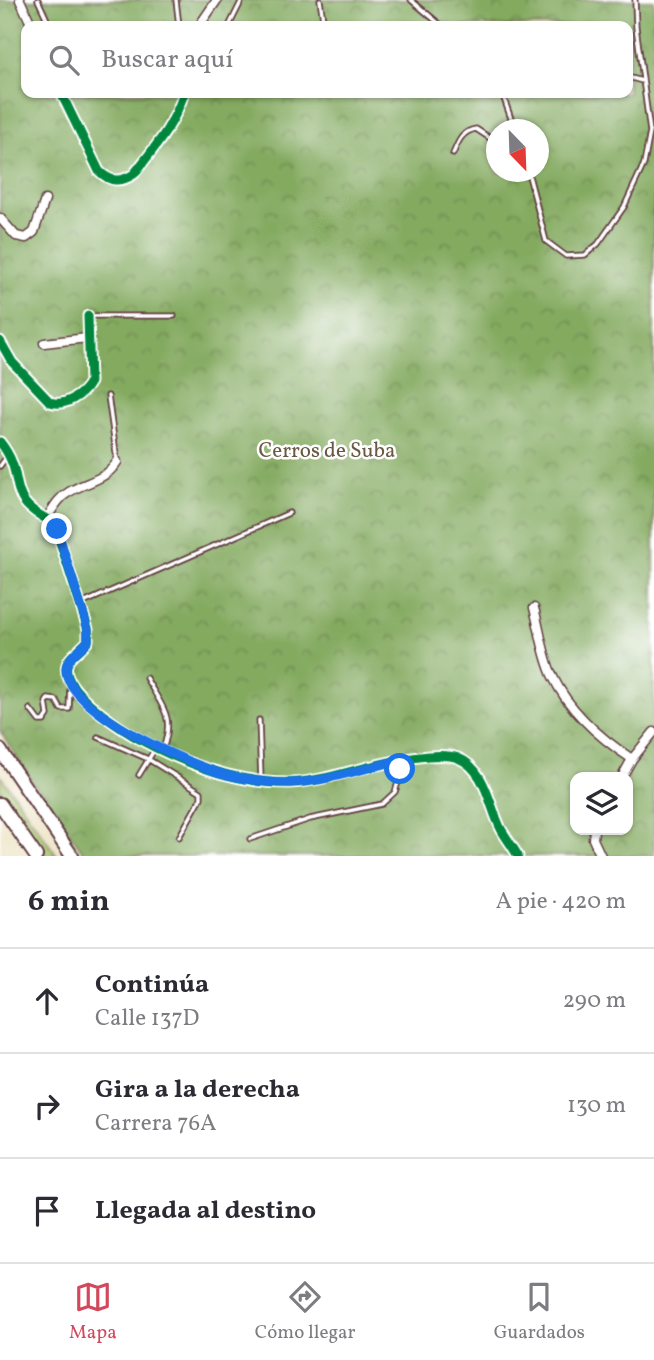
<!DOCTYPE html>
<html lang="es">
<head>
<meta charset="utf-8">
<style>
	body { margin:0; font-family:Vollkorn,serif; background:#f2f2f3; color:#2b2b33 }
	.controls { position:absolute; right:21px; bottom:21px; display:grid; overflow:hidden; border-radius:14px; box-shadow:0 2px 5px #0004 }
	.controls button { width:63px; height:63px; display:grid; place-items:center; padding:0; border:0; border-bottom:2px solid #e1e1e2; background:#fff; color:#2b2b33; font:35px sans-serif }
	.compass { position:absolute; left:486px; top:119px; width:63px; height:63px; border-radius:50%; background:#fff; box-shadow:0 2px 5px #0004; rotate:157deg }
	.stop { position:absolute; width:21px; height:21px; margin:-16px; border:5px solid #1a73e8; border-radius:50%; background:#fff }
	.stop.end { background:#1a73e8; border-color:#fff; box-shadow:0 2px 7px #0008 }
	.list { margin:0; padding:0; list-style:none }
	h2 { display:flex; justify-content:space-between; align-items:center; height:91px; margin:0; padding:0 28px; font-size:30px }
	h2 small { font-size:23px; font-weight:400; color:#7c7c81 }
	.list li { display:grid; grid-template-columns:46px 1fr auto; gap:21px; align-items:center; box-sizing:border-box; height:105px; padding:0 28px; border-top:2px solid #e1e1e2 }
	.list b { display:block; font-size:26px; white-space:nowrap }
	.list p { margin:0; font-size:23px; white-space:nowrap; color:#7c7c81 }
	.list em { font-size:23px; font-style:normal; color:#7c7c81 }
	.icon { flex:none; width:38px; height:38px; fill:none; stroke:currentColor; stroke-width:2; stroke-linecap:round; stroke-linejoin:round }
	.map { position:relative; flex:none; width:654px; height:856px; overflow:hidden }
	.search { position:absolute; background:#fff; box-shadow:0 2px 5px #0004; left:21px; right:21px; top:21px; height:77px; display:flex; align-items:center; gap:18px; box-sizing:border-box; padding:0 24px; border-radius:14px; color:#7c7c81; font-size:26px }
	.sheet { height:406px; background:#fff }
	nav { display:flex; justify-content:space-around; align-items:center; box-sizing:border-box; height:98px; border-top:2px solid #e1e1e2; background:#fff; font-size:19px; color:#7c7c81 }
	nav a { display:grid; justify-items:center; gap:4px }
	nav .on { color:#d1495b }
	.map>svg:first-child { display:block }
	.green { fill:#a6c56d; stroke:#78724c; stroke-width:2 }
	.forest { fill:url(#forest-crowns); stroke:#676446; stroke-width:2; fill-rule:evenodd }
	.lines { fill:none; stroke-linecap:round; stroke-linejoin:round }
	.lane-casing { stroke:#623d42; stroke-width:7 }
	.street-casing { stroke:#623d42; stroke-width:11 }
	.primary-casing { stroke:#623d42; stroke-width:16 }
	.lane { stroke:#fff; stroke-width:3.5 }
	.street { stroke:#fff; stroke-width:8 }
	.primary { stroke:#fff; stroke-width:12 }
	.cycleway-casing { stroke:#fff; stroke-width:13 }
	.cycleway { stroke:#00873e; stroke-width:9 }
	.route { stroke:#1a73e8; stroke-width:9 }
	.labels { text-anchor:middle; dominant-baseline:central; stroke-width:5; stroke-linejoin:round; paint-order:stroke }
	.park-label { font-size:21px; fill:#6a5942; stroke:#fff }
</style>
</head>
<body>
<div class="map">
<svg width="654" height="856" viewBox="0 0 654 856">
	<defs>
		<pattern id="forest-crowns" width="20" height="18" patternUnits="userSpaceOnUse" patternTransform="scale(1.75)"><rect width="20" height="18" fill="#84aa60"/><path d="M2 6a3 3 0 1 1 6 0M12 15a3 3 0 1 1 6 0" fill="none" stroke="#6e8a4f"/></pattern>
	</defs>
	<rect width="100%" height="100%" fill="#fff"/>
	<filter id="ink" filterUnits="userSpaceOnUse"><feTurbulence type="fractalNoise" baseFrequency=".0143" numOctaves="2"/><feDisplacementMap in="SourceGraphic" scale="14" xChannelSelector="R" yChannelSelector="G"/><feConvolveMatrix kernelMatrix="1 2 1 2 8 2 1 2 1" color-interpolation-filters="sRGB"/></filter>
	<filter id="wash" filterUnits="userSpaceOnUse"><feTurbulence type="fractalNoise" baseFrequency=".00686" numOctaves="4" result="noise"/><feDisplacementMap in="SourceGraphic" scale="28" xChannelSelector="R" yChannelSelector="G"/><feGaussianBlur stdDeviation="1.57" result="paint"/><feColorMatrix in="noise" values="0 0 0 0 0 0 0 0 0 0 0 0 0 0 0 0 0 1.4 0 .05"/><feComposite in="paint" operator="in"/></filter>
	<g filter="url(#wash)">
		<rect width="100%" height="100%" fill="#ede4c5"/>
		<path class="green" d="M 0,775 L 57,856 L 45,856 L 0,789 Z"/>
		<path class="forest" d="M 0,0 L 654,0 L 654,856 L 86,856 L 27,774 L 0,731 ZM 26,26 L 628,26 L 628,93 L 26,93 ZM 496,130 L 538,130 L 538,172 L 496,172 ZM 575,777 L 628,777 L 628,830 L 575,830 Z"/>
	</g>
	<g filter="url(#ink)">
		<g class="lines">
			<g class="lane-casing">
				<path id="lane" d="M 38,0 L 50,26
					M 176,0 L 179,26
					M 320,0 L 324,26
					M 411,0 L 442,26
					M 229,26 L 242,0
					M 628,77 L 642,81
					M 502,93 L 515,130
					M 453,154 C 458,142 462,131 476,129 L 496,142
					M 528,172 L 546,241 L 566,256 L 585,255 L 598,244 L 624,207 L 644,164 L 650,132 L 636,27 L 635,0
					M 90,316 L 174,316
					M 108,396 L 117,460
					M 0,466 L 8,455
					M 81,604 L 289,513
					M 146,678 C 162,707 175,715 163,749
					M 30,709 L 39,721 L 44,721 L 48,715 L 46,702 L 48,699 L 56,700 L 61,709 L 69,709 L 70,685
					M 259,720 L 261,780
					M 98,737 L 148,759 L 201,792 L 201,798 L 179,837
					M 139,775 L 156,747
					M 250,839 L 310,819 L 382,804 L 395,792 L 400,776 L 400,760"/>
			</g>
			<g class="street-casing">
				<path id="street" d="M 20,0 L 32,26
					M 199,26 L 217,0
					M 61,93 L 99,171 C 110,182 120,183 134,174 C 155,147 173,127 184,93
					M 0,218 L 16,236 L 26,238 L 34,232 L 45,200
					M 0,341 L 12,362 L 50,402 C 65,407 83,395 90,382 L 88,316
					M 44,343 L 87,338
					M 0,442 C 30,480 0,498 53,522 L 56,529 L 88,629 L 88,641 C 82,648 74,653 69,660 C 59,676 80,695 90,704 C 139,748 224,784 290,783 C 315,782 340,774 364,768 C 386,763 437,750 458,758 C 486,769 489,806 501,829 C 506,838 513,847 518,856
					M 46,519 C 53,509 58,498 69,492 C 87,481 105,481 117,462
					M 534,608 C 540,630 543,657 553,677 C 570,712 600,738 632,759
					M 622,777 L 632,759 L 654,732
					M 594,830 L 593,839 L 601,856"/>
			</g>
			<g class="primary-casing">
				<path id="primary" d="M 0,750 L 72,856
					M 0,804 L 36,856"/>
			</g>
			<use href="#lane" class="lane"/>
			<use href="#street" class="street"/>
			<use href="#primary" class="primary"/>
			<g class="cycleway-casing">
				<path id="cycleway" d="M 61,93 L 99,171 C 110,182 120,183 134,174 C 155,147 173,127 184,93
					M 0,341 L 12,362 L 50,402 C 65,407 83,395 90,382 L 88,316
					M 0,442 C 30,480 0,498 53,522 L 56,529 L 88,629 L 88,641 C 82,648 74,653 69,660 C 59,676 80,695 90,704 C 139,748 224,784 290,783 C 315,782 340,774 364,768 C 386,763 437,750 458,758 C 486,769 489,806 501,829 C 506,838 513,847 518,856"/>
			</g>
			<use href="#cycleway" class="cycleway"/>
		</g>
	</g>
	<g class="lines" filter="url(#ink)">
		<path class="route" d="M 57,529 L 88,629 L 88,641 C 81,649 65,659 66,670 C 68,712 191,765 227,775 C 246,780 271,783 290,783 C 326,782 365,768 400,760 L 400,769"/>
	</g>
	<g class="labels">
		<g class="park-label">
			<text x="327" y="451">Cerros de Suba</text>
		</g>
	</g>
</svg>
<div class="controls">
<button><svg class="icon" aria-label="layers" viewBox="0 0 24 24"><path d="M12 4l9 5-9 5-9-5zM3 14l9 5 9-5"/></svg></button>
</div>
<svg class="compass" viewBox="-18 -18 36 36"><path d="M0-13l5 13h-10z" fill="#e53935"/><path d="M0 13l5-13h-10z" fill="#7c7c81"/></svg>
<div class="stop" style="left:400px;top:769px"></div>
<div class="stop end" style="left:57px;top:529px"></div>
<div class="search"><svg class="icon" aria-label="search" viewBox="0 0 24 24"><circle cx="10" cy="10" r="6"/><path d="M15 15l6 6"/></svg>Buscar aquí</div>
</div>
<section class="sheet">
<h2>6 min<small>A pie · 420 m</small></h2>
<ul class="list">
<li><svg class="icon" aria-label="ahead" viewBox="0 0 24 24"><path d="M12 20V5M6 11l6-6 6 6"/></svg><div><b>Continúa</b><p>Calle 137D</p></div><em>290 m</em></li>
<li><svg class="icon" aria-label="right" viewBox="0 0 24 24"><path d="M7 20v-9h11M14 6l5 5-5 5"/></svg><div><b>Gira a la derecha</b><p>Carrera 76A</p></div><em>130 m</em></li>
<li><svg class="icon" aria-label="arrive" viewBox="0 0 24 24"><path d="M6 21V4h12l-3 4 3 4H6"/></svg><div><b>Llegada al destino</b></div></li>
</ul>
</section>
<nav>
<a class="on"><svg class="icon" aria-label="map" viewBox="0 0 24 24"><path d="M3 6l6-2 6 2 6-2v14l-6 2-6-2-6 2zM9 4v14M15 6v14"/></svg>Mapa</a>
<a><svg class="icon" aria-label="directions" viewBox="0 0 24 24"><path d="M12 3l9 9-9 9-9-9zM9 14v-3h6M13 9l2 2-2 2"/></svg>Cómo llegar</a>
<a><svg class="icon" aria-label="saved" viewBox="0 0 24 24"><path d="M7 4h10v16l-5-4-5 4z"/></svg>Guardados</a>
</nav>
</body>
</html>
